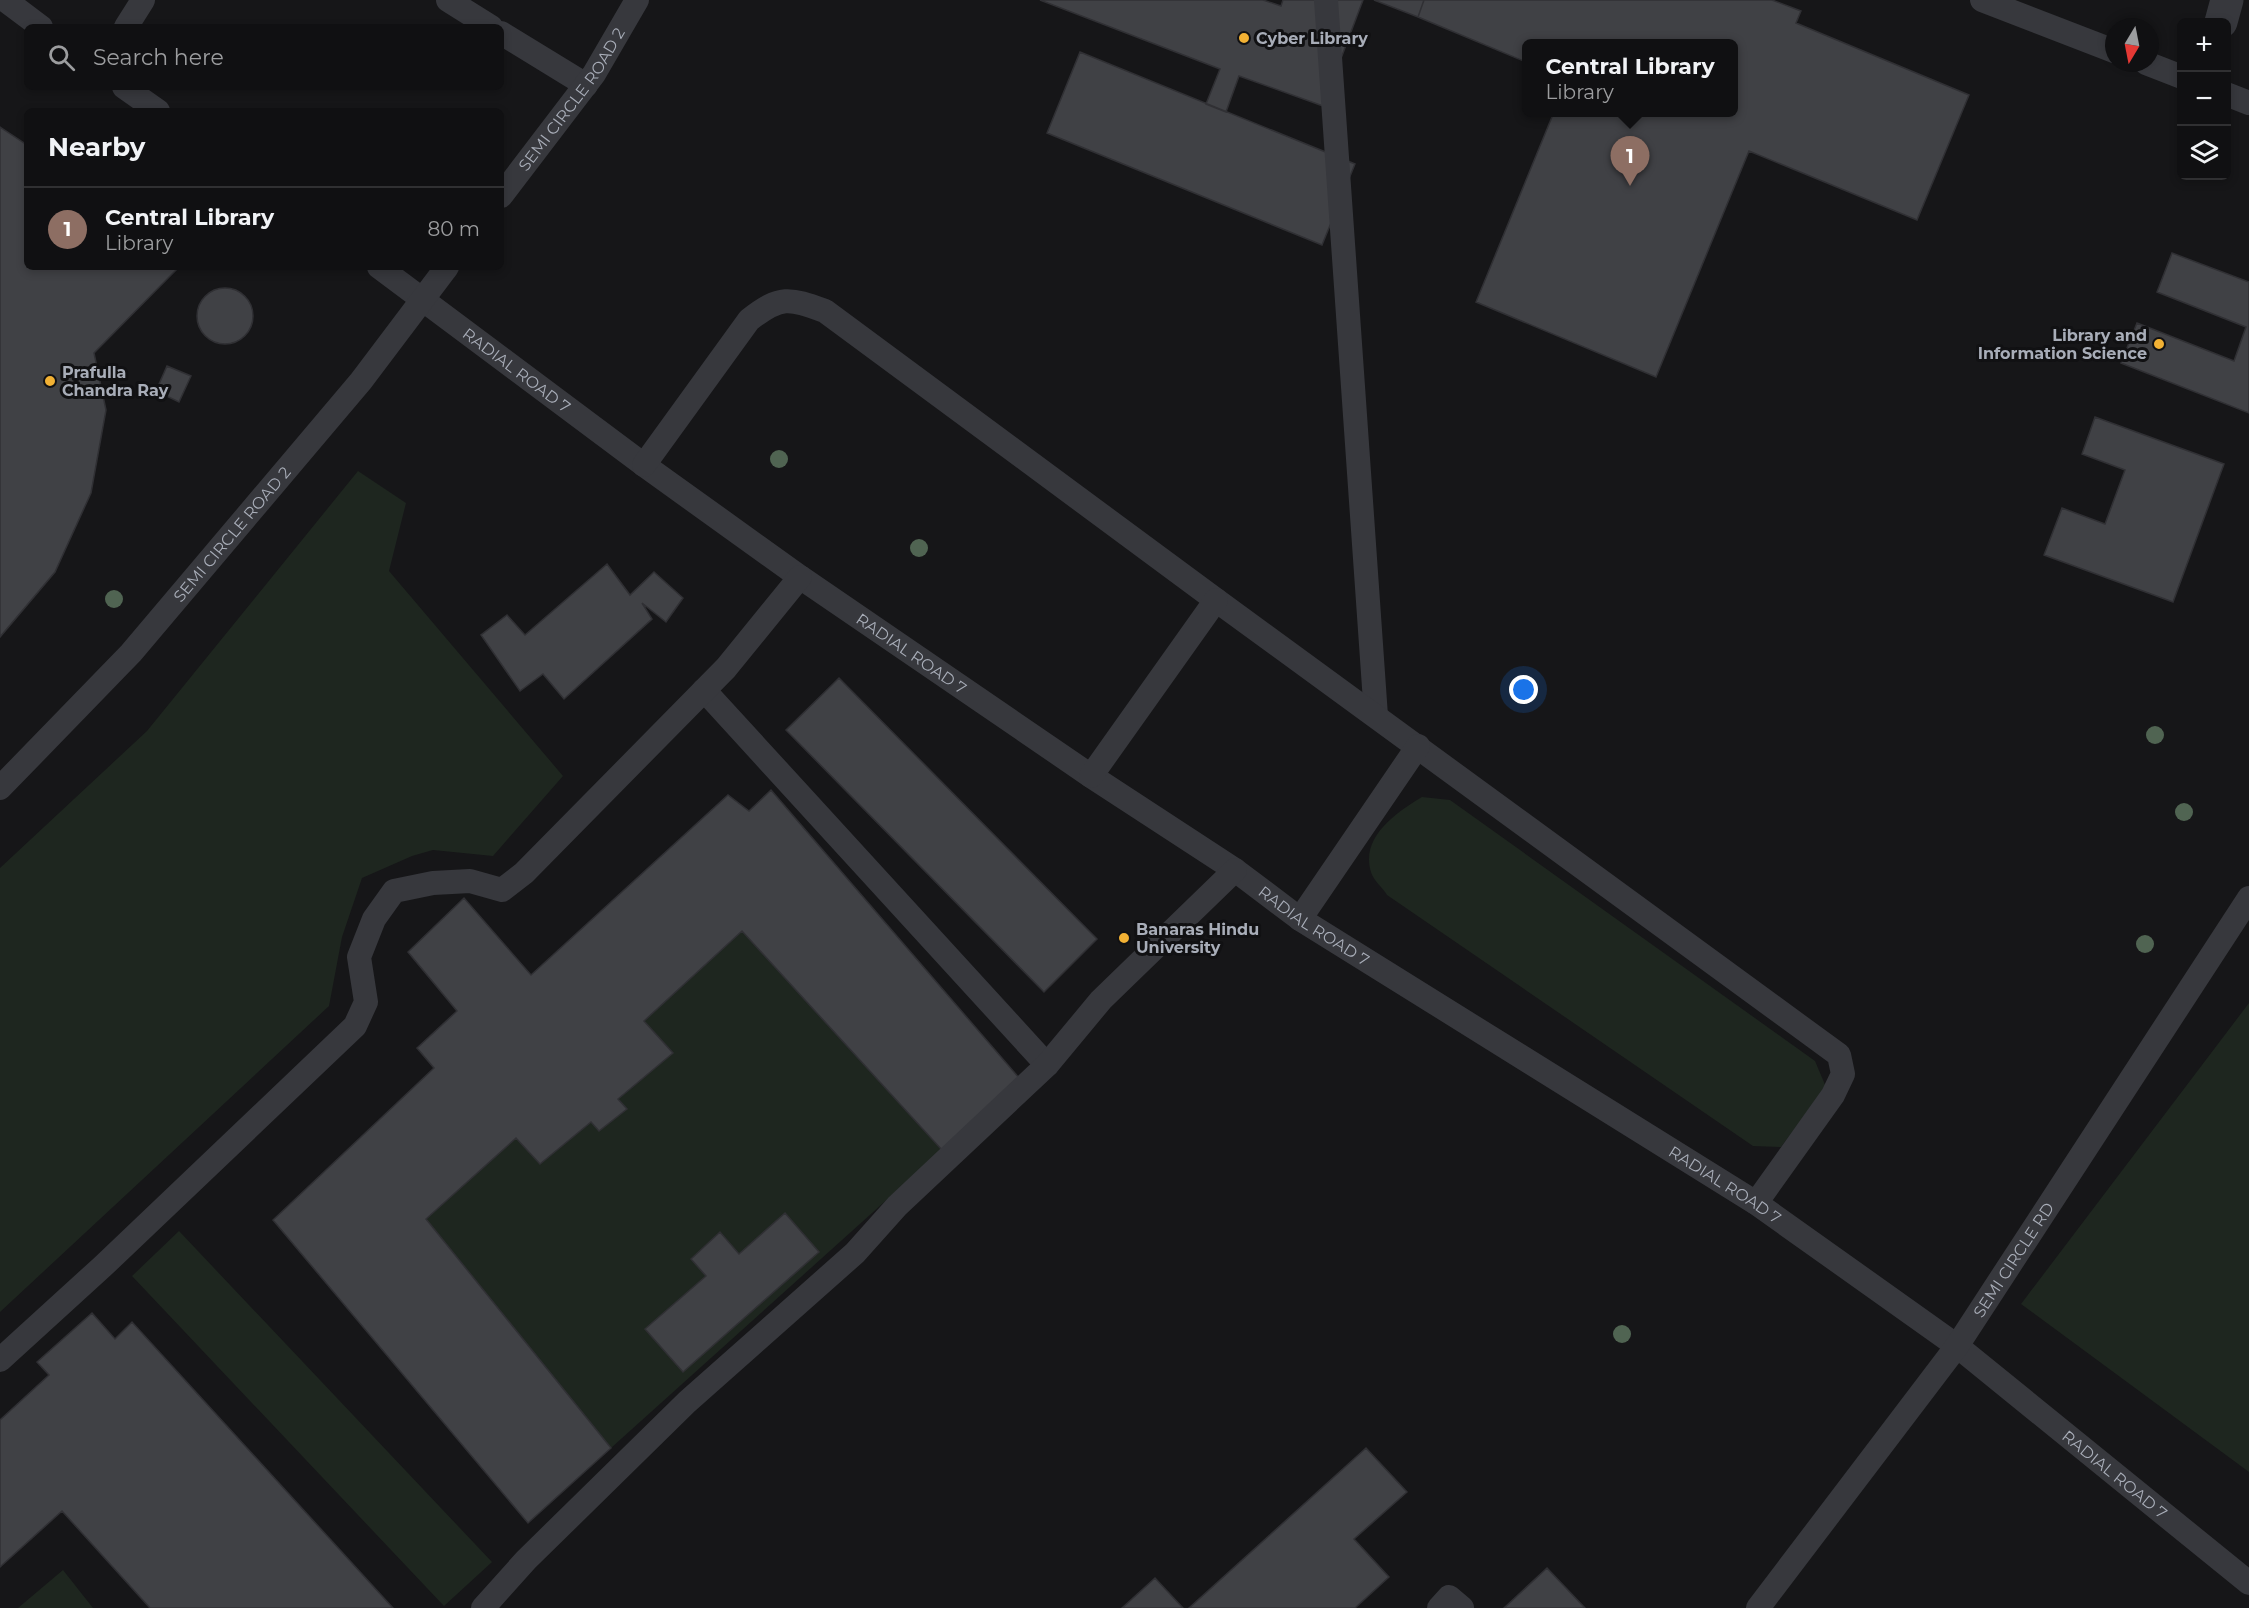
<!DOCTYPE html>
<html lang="en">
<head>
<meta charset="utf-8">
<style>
	body { margin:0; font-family:Montserrat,sans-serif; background:#19191b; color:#f1f3f6 }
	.controls { position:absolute; right:18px; top:18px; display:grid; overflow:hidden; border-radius:9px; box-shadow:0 3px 9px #0003 }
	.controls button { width:54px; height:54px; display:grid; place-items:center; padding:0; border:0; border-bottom:2px solid #303032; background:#101012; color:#f1f3f6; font:30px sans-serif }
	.compass { position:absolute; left:2105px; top:18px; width:54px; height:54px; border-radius:50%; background:#101012; box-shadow:0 3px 9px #0003; rotate:190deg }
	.you { position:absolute; left:1524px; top:690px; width:21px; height:21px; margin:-15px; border:4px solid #fff; border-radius:50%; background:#1a73e8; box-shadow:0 0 0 9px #1a73e833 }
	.badge { display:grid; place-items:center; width:39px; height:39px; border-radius:50%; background:#2563eb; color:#fff; font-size:20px; font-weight:700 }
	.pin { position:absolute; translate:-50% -50px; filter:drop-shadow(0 2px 3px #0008) }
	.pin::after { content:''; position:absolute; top:32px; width:21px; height:18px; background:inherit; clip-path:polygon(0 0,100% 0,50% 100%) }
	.popup { position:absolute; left:1522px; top:39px; width:216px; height:78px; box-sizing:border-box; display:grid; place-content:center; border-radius:9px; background:#101012; filter:drop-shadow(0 2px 4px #0005); font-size:20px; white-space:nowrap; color:#9c9d9f }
	.popup b { font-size:22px; color:#f1f3f6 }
	.popup::after { content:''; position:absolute; left:50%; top:100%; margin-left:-12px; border:12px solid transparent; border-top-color:#101012 }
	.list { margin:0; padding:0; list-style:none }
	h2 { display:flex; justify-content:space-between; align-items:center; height:78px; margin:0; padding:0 24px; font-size:26px }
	h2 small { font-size:20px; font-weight:400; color:#9c9d9f }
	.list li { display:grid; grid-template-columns:39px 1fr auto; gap:18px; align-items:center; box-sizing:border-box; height:84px; padding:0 24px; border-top:2px solid #303032 }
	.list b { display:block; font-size:22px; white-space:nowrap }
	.list p { margin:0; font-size:20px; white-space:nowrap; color:#9c9d9f }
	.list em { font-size:20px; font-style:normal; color:#9c9d9f }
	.icon { flex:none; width:33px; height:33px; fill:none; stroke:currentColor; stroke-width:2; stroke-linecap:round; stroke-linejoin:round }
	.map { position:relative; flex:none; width:2249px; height:1608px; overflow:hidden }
	.search { position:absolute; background:#101012; box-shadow:0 3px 9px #0003; left:24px; top:24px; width:480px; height:66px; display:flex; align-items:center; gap:15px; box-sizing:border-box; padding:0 21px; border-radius:9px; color:#9c9d9f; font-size:22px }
	.panel { position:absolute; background:#101012; box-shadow:0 3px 9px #0003; left:24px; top:108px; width:480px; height:162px; border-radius:9px }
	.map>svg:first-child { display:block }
	.green { fill:#1e261f }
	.building { fill:#404145; stroke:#303034; stroke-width:1.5 }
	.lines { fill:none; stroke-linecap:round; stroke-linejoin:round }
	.service { stroke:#37383d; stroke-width:24 }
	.minor { stroke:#37383d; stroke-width:33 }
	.tree { fill:#506452 }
	.poi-dot { fill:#f2b134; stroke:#111113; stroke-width:2 }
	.labels { text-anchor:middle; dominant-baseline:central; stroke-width:6; stroke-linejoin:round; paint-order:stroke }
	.poi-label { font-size:16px; font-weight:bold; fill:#a8adb8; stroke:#111113; text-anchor:start }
	.street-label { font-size:16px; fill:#a8adb8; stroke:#111113 }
</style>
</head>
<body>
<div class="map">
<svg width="2249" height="1608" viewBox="0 0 2249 1608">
	<rect width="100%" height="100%" fill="#161618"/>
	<path class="green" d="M 358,471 L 406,503 L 389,571 L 563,776 L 493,856 L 433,850 L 412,856 L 362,878 L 342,937 L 329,1006 L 0,1312 L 0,868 L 147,731 Z
		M 1422,797 L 1450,800 L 1815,1061 L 1826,1087 L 1781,1147 L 1753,1146 L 1387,895 C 1383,888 1373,880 1371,872 C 1360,837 1397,812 1422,797 Z
		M 742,931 L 942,1150 L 611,1448 L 426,1219 L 516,1138 L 540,1164 L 591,1122 L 626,1109 L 618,1099 L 673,1053 L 644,1021 Z
		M 2249,1003 L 2249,1472 L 2021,1304 Z
		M 179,1231 L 492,1562 L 444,1606 L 132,1276 Z
		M 63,1570 L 93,1608 L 18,1608 Z"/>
	<path class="building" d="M 1040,0 L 1263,0 L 1281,6 L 1283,0 L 1363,0 L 1323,106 L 1239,76 L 1226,112 L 1206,104 L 1220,69 Z
		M 1374,0 L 1424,0 L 1418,17 Z
		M 1424,0 L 1772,0 L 1801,11 L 1796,23 L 1969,95 L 1917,220 L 1749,151 L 1656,377 L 1476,302 L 1554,112 L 1734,112 L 1734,44 L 1526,44 L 1526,62 L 1418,17 Z
		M 1080,52 L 1355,164 L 1322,245 L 1047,133 Z
		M 0,127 L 27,145 L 27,267 L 179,267 L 94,353 L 106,410 L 91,493 L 55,572 L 0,637 Z
		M 2172,253 L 2249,282 L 2249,413 L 2121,363 L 2137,323 L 2234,361 L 2246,327 L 2157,292 Z
		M197 316a28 28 0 1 1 56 0a28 28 0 1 1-56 0Z
		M 167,366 L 191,376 L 179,402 L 156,391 Z
		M 2095,417 L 2224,464 L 2173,602 L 2044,555 L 2062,508 L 2105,524 L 2125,470 L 2082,454 Z
		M 607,564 L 630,595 L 654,572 L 683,598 L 666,622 L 642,603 L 652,619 L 564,699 L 543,674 L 520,691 L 481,635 L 507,615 L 525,635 Z
		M 839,678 L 1097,939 L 1044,992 L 786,730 Z
		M 771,790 L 1020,1079 L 942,1150 L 742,931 L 644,1021 L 673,1053 L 618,1099 L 627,1109 L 599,1131 L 591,1122 L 540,1164 L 516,1138 L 426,1219 L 611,1448 L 528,1523 L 273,1220 L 434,1068 L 417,1048 L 457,1011 L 408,952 L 464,898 L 531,975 L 728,795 L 749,811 Z
		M 785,1213 L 819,1252 L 683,1372 L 645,1329 L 706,1276 L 691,1259 L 720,1232 L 739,1254 Z
		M 92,1313 L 115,1339 L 132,1322 L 393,1608 L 150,1608 L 62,1511 L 0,1567 L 0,1420 L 49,1375 L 37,1362 Z
		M 1366,1448 L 1407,1492 L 1354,1539 L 1389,1577 L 1355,1608 L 1189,1608 Z
		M 1547,1568 L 1585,1608 L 1504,1608 Z
		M 1155,1578 L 1183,1608 L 1122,1608 Z"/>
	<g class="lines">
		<g class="service">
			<path d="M 5,0 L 41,27"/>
			<path d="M 448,0 L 491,27"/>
			<path d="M 1326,0 L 1376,716"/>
			<path d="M 1982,0 L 2114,51"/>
			<path d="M 126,27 L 143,0"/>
			<path d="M 501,33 L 586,85"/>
			<path d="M 2146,63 L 2182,77"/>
			<path d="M 124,87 L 158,111"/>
			<path d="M 2226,94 L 2249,103"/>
			<path id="s1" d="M 501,196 L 594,74 L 637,0"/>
			<path id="s2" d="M 379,267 L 644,465 L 800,577 L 1091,776 L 1235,870 L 1300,919 L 1756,1203 L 1957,1346 L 2249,1583"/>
			<path d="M 644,465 L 749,320 C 781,295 789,298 825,311 L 1216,600 L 1839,1055 L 1843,1074 L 1833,1095 L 1756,1203"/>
			<path d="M 704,690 L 1047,1065"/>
			<path d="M 1091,776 L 1216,600"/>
			<path id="s3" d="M 0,788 L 131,653 L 361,381 L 447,267"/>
			<path d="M 1300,919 L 1418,746"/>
			<path d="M 0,1360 L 102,1267 L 355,1026 L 366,1002 L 359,957 L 374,919 L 394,891 L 433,883 L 470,881 L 502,890 L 524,873 L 726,668 L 800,577"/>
			<path d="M 483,1608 L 526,1560 L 687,1402 L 855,1253 L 897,1206 L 1047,1065 L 1101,1000 L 1235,870"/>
			<path d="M 1439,1608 L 1449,1597 L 1462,1608"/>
			<path id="s4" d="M 1758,1608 L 1957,1346 L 2249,898"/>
		</g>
		<path class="minor" d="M 2221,22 L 2227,0"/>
	</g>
	<g class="tree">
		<circle cx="779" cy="459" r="9"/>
		<circle cx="919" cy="548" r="9"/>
		<circle cx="114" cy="599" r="9"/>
		<circle cx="2155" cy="735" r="9"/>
		<circle cx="2184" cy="812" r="9"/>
		<circle cx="2145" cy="944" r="9"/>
		<circle cx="1622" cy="1334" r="9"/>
	</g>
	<g class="poi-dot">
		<circle cx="1244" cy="38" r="6"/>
		<circle cx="2159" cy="344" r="6"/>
		<circle cx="50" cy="381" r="6"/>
		<circle cx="1124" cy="938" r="6"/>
	</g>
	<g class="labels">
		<g class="poi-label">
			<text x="1256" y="38">Cyber Library</text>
			<text x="2147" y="335" text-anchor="end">Library and<tspan x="2147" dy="18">Information Science</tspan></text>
			<text x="62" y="372">Prafulla<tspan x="62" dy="18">Chandra Ray</tspan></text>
			<text x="1136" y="929">Banaras Hindu<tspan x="1136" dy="18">University</tspan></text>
		</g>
		<g class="street-label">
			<text stroke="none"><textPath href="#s1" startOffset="120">SEMI CIRCLE ROAD 2</textPath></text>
			<text stroke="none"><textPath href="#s2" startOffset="172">RADIAL ROAD 7</textPath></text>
			<text stroke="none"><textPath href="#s3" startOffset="344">SEMI CIRCLE ROAD 2</textPath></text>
			<text stroke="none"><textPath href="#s2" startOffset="658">RADIAL ROAD 7</textPath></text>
			<text stroke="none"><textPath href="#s2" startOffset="1144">RADIAL ROAD 7</textPath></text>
			<text stroke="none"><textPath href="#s2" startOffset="1630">RADIAL ROAD 7</textPath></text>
			<text stroke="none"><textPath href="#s4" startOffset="432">SEMI CIRCLE RD</textPath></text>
			<text stroke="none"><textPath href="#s2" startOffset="2116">RADIAL ROAD 7</textPath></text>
		</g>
	</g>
</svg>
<div class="controls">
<button>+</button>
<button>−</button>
<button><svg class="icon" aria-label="layers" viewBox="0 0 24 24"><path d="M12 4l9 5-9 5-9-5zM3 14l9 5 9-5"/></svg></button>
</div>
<svg class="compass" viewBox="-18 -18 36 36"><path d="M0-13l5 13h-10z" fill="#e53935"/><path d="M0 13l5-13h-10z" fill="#9c9d9f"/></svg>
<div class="you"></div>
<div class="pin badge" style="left:1630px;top:186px;background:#8d6e63">1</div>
<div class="popup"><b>Central Library</b>Library</div>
<div class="search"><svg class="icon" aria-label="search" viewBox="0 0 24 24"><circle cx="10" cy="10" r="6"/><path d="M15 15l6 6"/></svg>Search here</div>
<section class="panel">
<h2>Nearby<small></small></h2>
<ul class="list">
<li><span class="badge" style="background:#8d6e63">1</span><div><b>Central Library</b><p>Library</p></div><em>80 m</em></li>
</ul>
</section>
</div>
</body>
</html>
